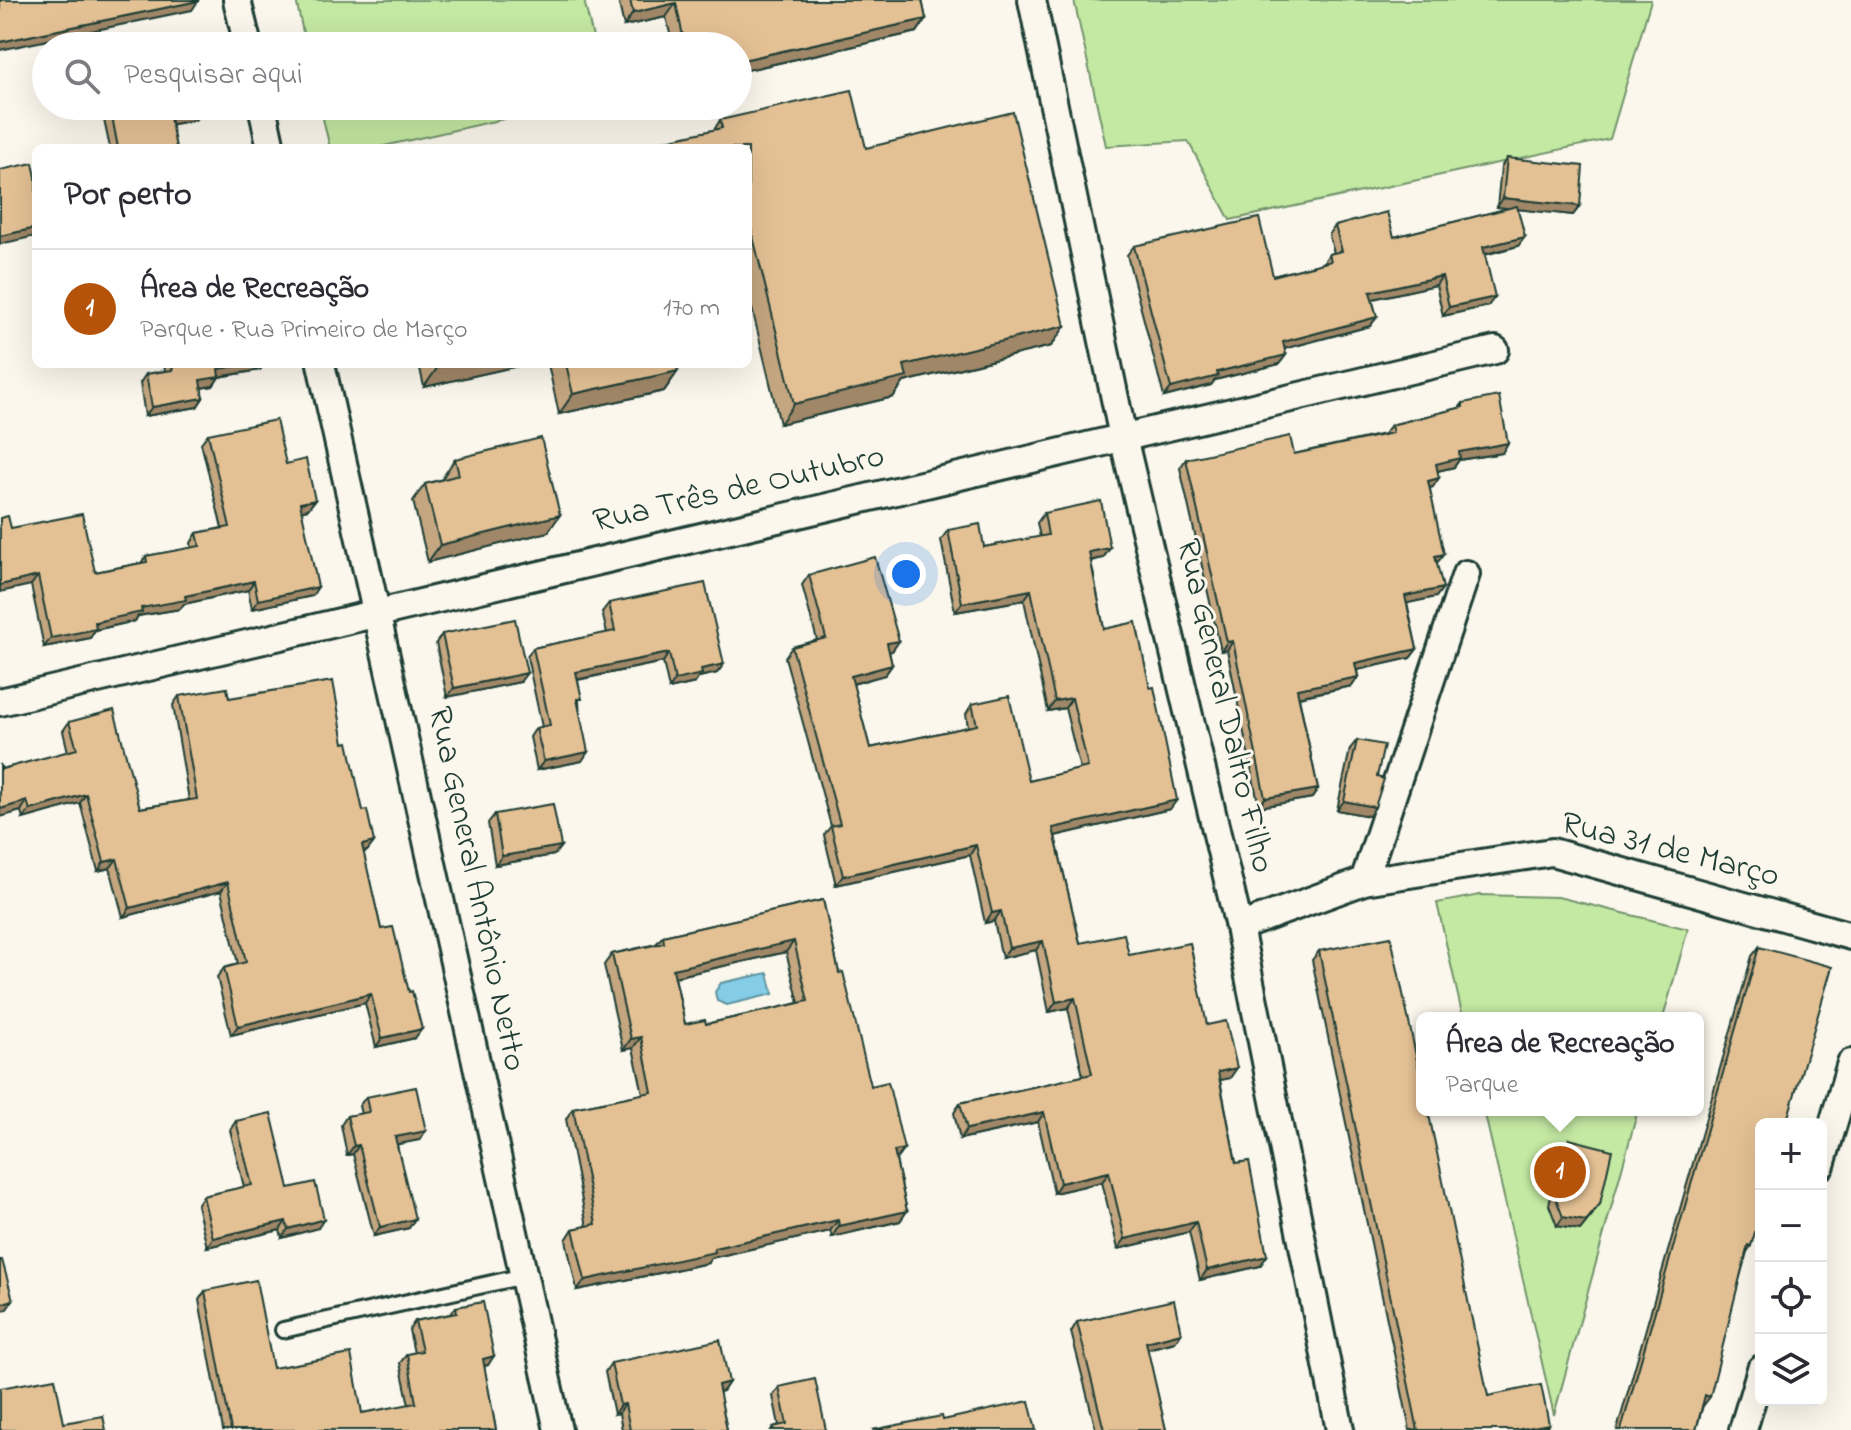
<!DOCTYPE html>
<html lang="pt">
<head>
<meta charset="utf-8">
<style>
	body { margin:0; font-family:"Indie Flower",sans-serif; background:#f7f7f7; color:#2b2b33 }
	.controls { position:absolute; right:24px; bottom:24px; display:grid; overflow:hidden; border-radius:12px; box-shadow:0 8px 32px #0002 }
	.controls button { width:72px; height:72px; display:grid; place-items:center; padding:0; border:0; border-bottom:2px solid #e1e1e2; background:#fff; color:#2b2b33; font:40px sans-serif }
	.you { position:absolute; left:906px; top:574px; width:28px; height:28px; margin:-20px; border:6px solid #fff; border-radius:50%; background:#1a73e8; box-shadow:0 0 0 12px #1a73e833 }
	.badge { display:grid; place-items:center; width:52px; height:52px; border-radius:50%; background:#b45309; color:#fff; font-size:26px; font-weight:700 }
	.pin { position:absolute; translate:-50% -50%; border:4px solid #fff; box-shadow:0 2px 8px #0006 }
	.popup { position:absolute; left:1416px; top:1012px; width:288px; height:104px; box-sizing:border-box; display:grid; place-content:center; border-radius:12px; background:#fff; filter:drop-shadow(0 2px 6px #0005); font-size:26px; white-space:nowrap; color:#7c7c81 }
	.popup b { font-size:30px; color:#2b2b33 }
	.popup::after { content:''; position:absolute; left:50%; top:100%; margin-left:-16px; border:16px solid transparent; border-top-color:#fff }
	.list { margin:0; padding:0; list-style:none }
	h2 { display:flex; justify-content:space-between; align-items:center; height:104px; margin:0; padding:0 32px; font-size:34px }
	h2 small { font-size:26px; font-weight:400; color:#7c7c81 }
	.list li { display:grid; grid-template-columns:52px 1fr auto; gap:24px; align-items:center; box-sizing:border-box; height:120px; padding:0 32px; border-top:2px solid #e1e1e2 }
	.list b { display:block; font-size:30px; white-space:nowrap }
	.list p { margin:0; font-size:26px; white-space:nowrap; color:#7c7c81 }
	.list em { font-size:26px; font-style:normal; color:#7c7c81 }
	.icon { flex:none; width:44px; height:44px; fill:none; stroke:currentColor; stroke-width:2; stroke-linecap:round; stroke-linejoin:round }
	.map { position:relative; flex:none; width:1851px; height:1430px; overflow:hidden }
	.search { position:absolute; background:#fff; box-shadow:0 8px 32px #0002; left:32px; top:32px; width:720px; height:88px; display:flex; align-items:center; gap:20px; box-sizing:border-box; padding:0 28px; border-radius:44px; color:#7c7c81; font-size:30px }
	.panel { position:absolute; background:#fff; box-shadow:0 8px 32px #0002; left:32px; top:144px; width:720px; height:224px; border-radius:12px }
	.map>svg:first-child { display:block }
	.green { fill:#c4e9a3; stroke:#72936c; stroke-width:2 }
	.water { fill:#85cce6; stroke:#5c939f; stroke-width:2 }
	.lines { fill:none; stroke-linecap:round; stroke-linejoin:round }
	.service-casing { stroke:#1f3d34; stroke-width:20 }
	.minor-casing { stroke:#1f3d34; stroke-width:32 }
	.service { stroke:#fbf7ec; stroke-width:14 }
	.minor { stroke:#fbf7ec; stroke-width:26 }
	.wall { fill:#c4a680; stroke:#1f3d34; stroke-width:2; fill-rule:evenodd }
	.shaded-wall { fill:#a08768; stroke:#1f3d34; stroke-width:2 }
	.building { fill:#e4c195; stroke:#1f3d34; stroke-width:2; fill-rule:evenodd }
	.labels { text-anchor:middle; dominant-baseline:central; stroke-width:6; stroke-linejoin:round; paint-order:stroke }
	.street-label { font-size:34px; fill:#1f3d34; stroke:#fbf7ec }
</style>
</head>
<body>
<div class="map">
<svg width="1851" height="1430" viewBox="0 0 1851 1430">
	<rect width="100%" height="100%" fill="#fbf7ec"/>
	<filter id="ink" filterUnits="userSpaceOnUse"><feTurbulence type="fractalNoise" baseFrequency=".0125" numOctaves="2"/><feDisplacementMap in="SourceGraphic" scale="16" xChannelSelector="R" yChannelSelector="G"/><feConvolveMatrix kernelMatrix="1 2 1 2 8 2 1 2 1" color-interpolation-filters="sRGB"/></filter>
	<g filter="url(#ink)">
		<path class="green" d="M 296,0 L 584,0 L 595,46 L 306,46 Z
			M 1074,0 L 1651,0 L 1610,139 L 1230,220 L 1188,141 L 1106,146 Z
			M 320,106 L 561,106 L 375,148 L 330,148 Z
			M 1480,895 L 1558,897 L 1688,929 L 1663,1018 L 1463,1018 L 1437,903 Z
			M 1484,1110 L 1638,1110 L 1554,1415 Z"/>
		<path class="water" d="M 768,973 L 773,994 L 727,1005 L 717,1001 L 715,992 L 721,983 Z"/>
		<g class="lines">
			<g class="service-casing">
				<path id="service" d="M 283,1330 L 524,1276"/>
			</g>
			<g class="minor-casing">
				<path id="minor" d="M 237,0 L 248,46
					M 1032,0 L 1123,437 L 1239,927 L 1340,1430
					M 262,106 L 271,148
					M 321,364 L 558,1430
					M 0,702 L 1495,350
					M 1364,881 L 1466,574
					M 1239,927 L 1364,881 L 1552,852 L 1851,936
					M 1821,1165 L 1851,1063
					M 1743,1430 L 1761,1369"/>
			</g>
			<use href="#service" class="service"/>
			<use href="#minor" class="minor"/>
		</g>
		<path class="wall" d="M 618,0 L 922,0 L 926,19 L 917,32 L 738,72 L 738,46 L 673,46 L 666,17 L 624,26 Z
			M 101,106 L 201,106 L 202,111 L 195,120 L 171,124 L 176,148 L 110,148 Z
			M 430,106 L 466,106 L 431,114 Z
			M 720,120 L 866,148 L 1065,326 L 1051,346 L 904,382 L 893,397 L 780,424 L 748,292 L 748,148 L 714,130 Z
			M 1507,158 L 1580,206 L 1573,215 L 1518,209 L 1518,246 L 1485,255 L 1488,306 L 1443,316 L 1436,285 L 1372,299 L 1377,317 L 1370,326 L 1284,349 L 1286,355 L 1279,364 L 1215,380 L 1211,385 L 1164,397 L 1127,255 L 1134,246 L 1273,276 L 1323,263 L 1329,254 L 1334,253 L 1329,235 L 1335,226 L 1394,237 L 1510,208 L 1497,207 L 1501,167 Z
			M 164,364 L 264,364 L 260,370 L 219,377 L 213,386 L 201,388 L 203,398 L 197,407 L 145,416 L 140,383 L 146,374 L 165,371 Z
			M 419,364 L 527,364 L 424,387 Z
			M 548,364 L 676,364 L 678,371 L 664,391 L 559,414 Z
			M 1463,403 L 1502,453 L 1459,460 L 1454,467 L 1437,471 L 1433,487 L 1430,488 L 1437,563 L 1436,597 L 1407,603 L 1417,649 L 1410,658 L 1357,670 L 1358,677 L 1352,686 L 1299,697 L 1318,789 L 1312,798 L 1259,807 L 1227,650 L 1221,651 L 1180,468 L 1186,459 L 1294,454 L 1384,434 L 1391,425 L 1459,408 Z
			M 208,434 L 286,464 L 315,500 L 308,509 L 302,510 L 312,596 L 252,609 L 248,590 L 184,604 L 180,609 L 138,616 L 135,621 L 95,630 L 90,638 L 44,647 L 31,585 L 11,528 L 95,572 L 141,563 L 146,556 L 192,548 L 191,543 L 197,533 L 222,528 L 201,443 Z
			M 455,459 L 548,532 L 428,562 L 413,501 L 425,484 L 443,479 L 443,477 Z
			M 1044,513 L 1110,548 L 1103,558 L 1091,561 L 1104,629 L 1170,809 L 1055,836 L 1080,943 L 1129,955 L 1207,1025 L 1230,1078 L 1220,1080 L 1236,1163 L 1260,1266 L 1200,1280 L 1189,1232 L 1118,1249 L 1102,1182 L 1054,1193 L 1038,1122 L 960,1139 L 954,1113 L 960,1103 L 1083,1076 L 1068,1008 L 1049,1012 L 1036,950 L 1002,958 L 994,921 L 985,923 L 970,855 L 836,885 L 824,835 L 831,826 L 785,657 L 792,647 L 817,640 L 802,585 L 809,575 L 899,641 L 892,651 L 889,651 L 892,665 L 885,675 L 853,684 L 870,748 L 968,727 L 966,714 L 972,704 L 1029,781 L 1080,769 L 1065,708 L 1048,711 L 1024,600 L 955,612 L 941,540 L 948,530 L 984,547 L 1040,537 L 1037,523 Z
			M 609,603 L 724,664 L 717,673 L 699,677 L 695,683 L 669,689 L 663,662 L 578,680 L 582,761 L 537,770 L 530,737 L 536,728 L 542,727 L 527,657 L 533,648 L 607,633 L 602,612 Z
			M 442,634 L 520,682 L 447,697 L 436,643 Z
			M 179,696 L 229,698 L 344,743 L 363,811 L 374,842 L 367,851 L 363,852 L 381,929 L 415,1038 L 376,1047 L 365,1003 L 231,1035 L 217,977 L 224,968 L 238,964 L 221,891 L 123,917 L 110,868 L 98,871 L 80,803 L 23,819 L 21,811 L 0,817 L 0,764 L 2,769 L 68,752 L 63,731 L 69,722 L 140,808 L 189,800 L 173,705 Z
			M 1357,740 L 1377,777 L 1375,807 L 1369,816 L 1337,810 L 1350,749 Z
			M 495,814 L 561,846 L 554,855 L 495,865 L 488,823 Z
			M 823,900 L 839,973 L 871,1086 L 896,1160 L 907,1211 L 900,1221 L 832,1237 L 830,1231 L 711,1258 L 708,1263 L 577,1290 L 566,1240 L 573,1229 L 587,1226 L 566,1119 L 573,1108 L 643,1094 L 633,1048 L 623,1050 L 604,965 L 612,954 L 656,944 L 663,936 ZM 786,952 L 799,1003 L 706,1024 L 685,1024 L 675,977 Z
			M 1759,947 L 1751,1246 L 1747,1252 L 1696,1430 L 1617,1430 L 1752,956 Z
			M 1319,951 L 1488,1396 L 1544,1430 L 1410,1430 L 1312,960 Z
			M 366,1097 L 419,1140 L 397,1144 L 409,1228 L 374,1236 L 353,1154 L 347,1155 L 341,1125 L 347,1116 L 361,1114 L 359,1106 Z
			M 236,1121 L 289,1188 L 318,1228 L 282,1238 L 280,1230 L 207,1247 L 197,1205 L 203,1196 L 244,1187 L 230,1130 Z
			M 1569,1139 L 1593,1214 L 1580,1230 L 1557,1226 L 1549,1205 L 1563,1148 Z
			M 205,1291 L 273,1368 L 362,1413 L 409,1405 L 400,1363 L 407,1354 L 414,1353 L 409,1330 L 415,1321 L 450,1314 L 456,1307 L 488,1365 L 484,1366 L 496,1430 L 223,1430 L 199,1300 Z
			M 1077,1322 L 1181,1333 L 1175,1342 L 1147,1349 L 1166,1430 L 1096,1430 L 1071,1332 Z
			M 611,1363 L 729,1382 L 723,1391 L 719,1392 L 727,1430 L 622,1430 L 619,1413 L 614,1414 L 605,1372 Z
			M 779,1387 L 826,1430 L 771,1430 L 773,1427 L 779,1425 L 773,1396 Z"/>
		<path class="shaded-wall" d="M 198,1 L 192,10 L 0,50 L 0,42 Z
			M 676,3 L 666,17 L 624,26 L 633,13 Z
			M 926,19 L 917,32 L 738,72 L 738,61 Z
			M 449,106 L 466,106 L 431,114 L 434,109 Z
			M 202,111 L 195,120 L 163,126 L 170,117 Z
			M 1503,198 L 1580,206 L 1573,215 L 1497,207 Z
			M 36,228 L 36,236 L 0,244 L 0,236 Z
			M 1525,237 L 1518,246 L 1477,256 L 1483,247 Z
			M 1442,276 L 1436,285 L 1364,301 L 1370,292 Z
			M 1495,297 L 1488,306 L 1443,316 L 1449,307 Z
			M 1377,317 L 1370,326 L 1276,351 L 1283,342 Z
			M 1065,326 L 1051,346 L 904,382 L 893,397 L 780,424 L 794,404 L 904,365 Z
			M 1286,355 L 1279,364 L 1215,380 L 1211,385 L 1164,397 L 1171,388 L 1217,372 Z
			M 248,364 L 264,364 L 260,370 L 212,378 L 219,377 L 213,386 L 193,389 L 200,380 L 218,369 Z
			M 452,364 L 527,364 L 424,387 L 438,367 Z
			M 678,371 L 664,391 L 559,414 L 573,394 Z
			M 203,398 L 197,407 L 145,416 L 152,407 Z
			M 1508,443 L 1502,453 L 1459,460 L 1454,467 L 1429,473 L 1436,464 L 1459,452 Z
			M 1439,478 L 1433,487 L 1422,490 L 1428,481 Z
			M 315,500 L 308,509 L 294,512 L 300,503 Z
			M 560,515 L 548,532 L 428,562 L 440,545 Z
			M 1110,548 L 1103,558 L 1082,562 L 1089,552 Z
			M 1444,554 L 1437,563 L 1429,565 L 1435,556 Z
			M 38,576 L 31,585 L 0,592 L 0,585 Z
			M 254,581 L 248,590 L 184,604 L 180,609 L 138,616 L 135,621 L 95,630 L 90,638 L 44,647 L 51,638 L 141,608 L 185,596 Z
			M 318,587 L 312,596 L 252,609 L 258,600 Z
			M 1443,588 L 1436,597 L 1399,605 L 1405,596 Z
			M 1031,590 L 1024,600 L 955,612 L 962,603 Z
			M 899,641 L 892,651 L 880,653 L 887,643 Z
			M 1233,641 L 1227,650 L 1221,651 L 1227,642 Z
			M 1417,649 L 1410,658 L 1349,672 L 1355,663 Z
			M 669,653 L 663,662 L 570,681 L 576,672 Z
			M 724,664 L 717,673 L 699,677 L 695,683 L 669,689 L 675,680 L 701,669 Z
			M 892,665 L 885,675 L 844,686 L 851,676 Z
			M 527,673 L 520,682 L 447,697 L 454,688 Z
			M 1358,677 L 1352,686 L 1291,698 L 1297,689 Z
			M 1072,698 L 1065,708 L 1048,711 L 1055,701 Z
			M 588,752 L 582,761 L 537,770 L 544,761 Z
			M 1318,789 L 1312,798 L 1259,807 L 1265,798 Z
			M 86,794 L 80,803 L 23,819 L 30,810 Z
			M 1177,800 L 1170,809 L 1046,838 L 1053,828 Z
			M 27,801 L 21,811 L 0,817 L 0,809 Z
			M 1344,801 L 1375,807 L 1369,816 L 1337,810 Z
			M 374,842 L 367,851 L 355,854 L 362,845 Z
			M 976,845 L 970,855 L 836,885 L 843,876 Z
			M 561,846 L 554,855 L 495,865 L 502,856 Z
			M 117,859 L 110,868 L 98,871 L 104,862 Z
			M 228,882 L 221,891 L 123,917 L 130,908 Z
			M 1001,911 L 994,921 L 985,923 L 992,913 Z
			M 794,941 L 786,952 L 665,979 L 673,969 Z
			M 1043,941 L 1036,950 L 1002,958 L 1009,948 Z
			M 371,994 L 365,1003 L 231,1035 L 238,1026 Z
			M 1075,998 L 1068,1008 L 1049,1012 L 1056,1002 Z
			M 422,1029 L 415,1038 L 376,1047 L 382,1038 Z
			M 641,1037 L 633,1048 L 623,1050 L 631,1039 Z
			M 1237,1068 L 1230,1078 L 1211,1082 L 1218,1072 Z
			M 1044,1112 L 1038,1122 L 960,1139 L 967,1129 Z
			M 426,1131 L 419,1140 L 389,1146 L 395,1137 Z
			M 359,1145 L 353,1154 L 347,1155 L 354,1146 Z
			M 904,1149 L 896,1160 L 894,1151 Z
			M 1109,1172 L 1102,1182 L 1054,1193 L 1060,1183 Z
			M 1600,1204 L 1580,1230 L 1557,1226 L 1563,1217 Z
			M 907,1211 L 900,1221 L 832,1237 L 839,1226 Z
			M 324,1219 L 318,1228 L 282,1238 L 288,1229 Z
			M 415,1219 L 409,1228 L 374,1236 L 380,1227 Z
			M 838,1220 L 830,1231 L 711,1258 L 708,1263 L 577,1290 L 585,1280 L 714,1248 Z
			M 286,1221 L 280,1230 L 207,1247 L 213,1238 Z
			M 1196,1222 L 1189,1232 L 1118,1249 L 1125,1239 Z
			M 1267,1256 L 1260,1266 L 1200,1280 L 1207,1270 Z
			M 13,1300 L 7,1309 L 0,1311 L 0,1304 Z
			M 1181,1333 L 1175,1342 L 1139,1351 L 1146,1342 Z
			M 494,1356 L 488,1365 L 476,1368 L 483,1359 Z
			M 729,1382 L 723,1391 L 712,1394 L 718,1385 Z
			M 1705,1395 L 1710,1397 L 1703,1406 L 1698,1404 Z
			M 625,1404 L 619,1413 L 614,1414 L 620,1405 Z
			M 1549,1424 L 1544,1430 L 1516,1430 Z"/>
		<path class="building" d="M 0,0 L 198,0 L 198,1 L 0,42 Z
			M 630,0 L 922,0 L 926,19 L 738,61 L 738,46 L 685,46 L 676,3 L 633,13 Z
			M 852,90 L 866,148 L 1013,112 L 1065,326 L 904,365 L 907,377 L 794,404 L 748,216 L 748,148 L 629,148 L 722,128 L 720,120 Z
			M 110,106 L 201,106 L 202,111 L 170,117 L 176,148 L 118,148 Z
			M 434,106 L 449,106 L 434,109 Z
			M 1507,158 L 1583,166 L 1580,206 L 1503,198 Z
			M 33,163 L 36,177 L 36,228 L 0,236 L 0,170 Z
			M 1517,206 L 1525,237 L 1483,247 L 1495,297 L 1449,307 L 1442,276 L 1370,292 L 1377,317 L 1283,342 L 1286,355 L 1217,372 L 1218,376 L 1171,388 L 1134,246 L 1259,218 L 1273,276 L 1331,261 L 1329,254 L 1342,251 L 1335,226 L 1387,212 L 1394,237 Z
			M 172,364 L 248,364 L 218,369 L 219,377 L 200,380 L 203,398 L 152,407 L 146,374 L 173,370 Z
			M 437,364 L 452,364 L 438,367 Z
			M 566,364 L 676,364 L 678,371 L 573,394 Z
			M 1499,396 L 1508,443 L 1459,452 L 1460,458 L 1436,464 L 1439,478 L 1428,481 L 1444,554 L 1435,556 L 1443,588 L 1405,596 L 1417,649 L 1355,663 L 1358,677 L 1297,689 L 1318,789 L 1265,798 L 1233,641 L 1227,642 L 1186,459 L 1290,436 L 1294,454 L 1393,433 L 1391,425 L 1463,407 L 1463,403 Z
			M 276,420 L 286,464 L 306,459 L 315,500 L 300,503 L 318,587 L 258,600 L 254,581 L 185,596 L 186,600 L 141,608 L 142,612 L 95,622 L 96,629 L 51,638 L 38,576 L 0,585 L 0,518 L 8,516 L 11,528 L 82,514 L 95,572 L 147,562 L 146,556 L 200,546 L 197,533 L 230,527 L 208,434 Z
			M 541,438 L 560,515 L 440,545 L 425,484 L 459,475 L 455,459 Z
			M 1101,501 L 1110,548 L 1089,552 L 1104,629 L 1136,622 L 1150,688 L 1154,687 L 1177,800 L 1053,828 L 1080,943 L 1124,934 L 1129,955 L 1190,943 L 1207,1025 L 1226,1021 L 1237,1068 L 1218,1072 L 1236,1163 L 1249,1161 L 1267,1256 L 1207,1270 L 1196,1222 L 1125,1239 L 1109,1172 L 1060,1183 L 1044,1112 L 967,1129 L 960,1103 L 1092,1074 L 1075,998 L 1056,1002 L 1043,941 L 1009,948 L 1001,911 L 992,913 L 976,845 L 843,876 L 831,826 L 840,824 L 792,647 L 826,638 L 809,575 L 875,557 L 899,641 L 887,643 L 892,665 L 851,676 L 870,748 L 977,725 L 972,704 L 1009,696 L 1029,781 L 1088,767 L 1072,698 L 1055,701 L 1031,590 L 962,603 L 948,530 L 980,524 L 984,547 L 1048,535 L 1044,513 Z
			M 705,583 L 724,664 L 701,669 L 702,674 L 675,680 L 669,653 L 576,672 L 582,699 L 577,699 L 588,752 L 544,761 L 536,728 L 550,725 L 533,648 L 615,631 L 609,603 Z
			M 515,619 L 527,673 L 454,688 L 442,634 Z
			M 333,681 L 344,743 L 348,742 L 363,811 L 367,810 L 374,842 L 362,845 L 381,929 L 393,927 L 409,992 L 412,991 L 422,1029 L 382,1038 L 371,994 L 238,1026 L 224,968 L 246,962 L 228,882 L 130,908 L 117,859 L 104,862 L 86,794 L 30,810 L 27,801 L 0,809 L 0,764 L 2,769 L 77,749 L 69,722 L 114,710 L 140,808 L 197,799 L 179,696 L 227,688 L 229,698 Z
			M 1357,740 L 1384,745 L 1377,777 L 1384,779 L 1375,807 L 1344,801 Z
			M 553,804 L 561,846 L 502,856 L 495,814 Z
			M 823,900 L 839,973 L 843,972 L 871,1086 L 888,1082 L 904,1149 L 894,1151 L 907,1211 L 839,1226 L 838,1220 L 714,1248 L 715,1252 L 585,1280 L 573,1229 L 596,1224 L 573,1108 L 652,1092 L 641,1037 L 631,1039 L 612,954 L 664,943 L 663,936 ZM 794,941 L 808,1001 L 706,1024 L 705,1020 L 685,1024 L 673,969 Z
			M 1391,937 L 1422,1084 L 1422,1110 L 1428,1110 L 1488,1396 L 1541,1385 L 1549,1424 L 1516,1430 L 1418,1430 L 1319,951 Z
			M 1759,947 L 1832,967 L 1786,1124 L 1761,1124 L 1761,1212 L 1751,1246 L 1748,1245 L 1710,1397 L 1705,1395 L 1696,1430 L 1621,1430 Z
			M 416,1087 L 426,1131 L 395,1137 L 415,1219 L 380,1227 L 359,1145 L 354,1146 L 347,1116 L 369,1112 L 366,1097 Z
			M 271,1113 L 289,1188 L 315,1182 L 324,1219 L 288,1229 L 286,1221 L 213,1238 L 203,1196 L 252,1185 L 236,1121 Z
			M 1569,1139 L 1612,1150 L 1600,1204 L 1586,1221 L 1563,1217 L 1555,1196 Z
			M 0,1260 L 2,1260 L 13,1300 L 0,1304 Z
			M 256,1280 L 273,1368 L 351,1354 L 362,1413 L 416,1403 L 407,1354 L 422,1351 L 415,1321 L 457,1313 L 456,1307 L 483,1302 L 494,1356 L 483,1359 L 496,1430 L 231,1430 L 205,1291 Z
			M 1174,1300 L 1181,1333 L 1146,1342 L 1166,1430 L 1104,1430 L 1077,1322 Z
			M 720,1340 L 729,1382 L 718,1385 L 727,1430 L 630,1430 L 625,1404 L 620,1405 L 611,1363 Z
			M 55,1378 L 64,1423 L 103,1416 L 106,1430 L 0,1430 L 0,1388 Z
			M 815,1379 L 826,1430 L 774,1430 L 773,1427 L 787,1424 L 779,1387 Z
			M 1029,1401 L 1036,1430 L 872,1430 L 942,1416 L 943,1420 Z"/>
	</g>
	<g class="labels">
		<g class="street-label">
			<text transform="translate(739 490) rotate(-13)">Rua Três de Outubro</text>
			<text transform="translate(1224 706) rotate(77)">Rua General Daltro Filho</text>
			<text transform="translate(1670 851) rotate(14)">Rua 31 de Março</text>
			<text transform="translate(476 889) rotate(78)">Rua General Antônio Netto</text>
		</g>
	</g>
</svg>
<div class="controls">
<button>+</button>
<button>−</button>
<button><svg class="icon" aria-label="locate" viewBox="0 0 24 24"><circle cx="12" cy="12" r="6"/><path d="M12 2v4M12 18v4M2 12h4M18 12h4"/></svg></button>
<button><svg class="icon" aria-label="layers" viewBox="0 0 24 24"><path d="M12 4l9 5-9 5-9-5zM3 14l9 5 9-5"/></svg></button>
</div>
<div class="you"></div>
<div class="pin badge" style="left:1560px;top:1172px">1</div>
<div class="popup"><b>Área de Recreação</b>Parque</div>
<div class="search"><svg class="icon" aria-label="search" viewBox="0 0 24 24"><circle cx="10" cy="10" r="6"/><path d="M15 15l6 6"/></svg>Pesquisar aqui</div>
<section class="panel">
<h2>Por perto<small></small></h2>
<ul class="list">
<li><span class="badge">1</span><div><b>Área de Recreação</b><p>Parque · Rua Primeiro de Março</p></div><em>170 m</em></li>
</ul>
</section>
</div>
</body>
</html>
